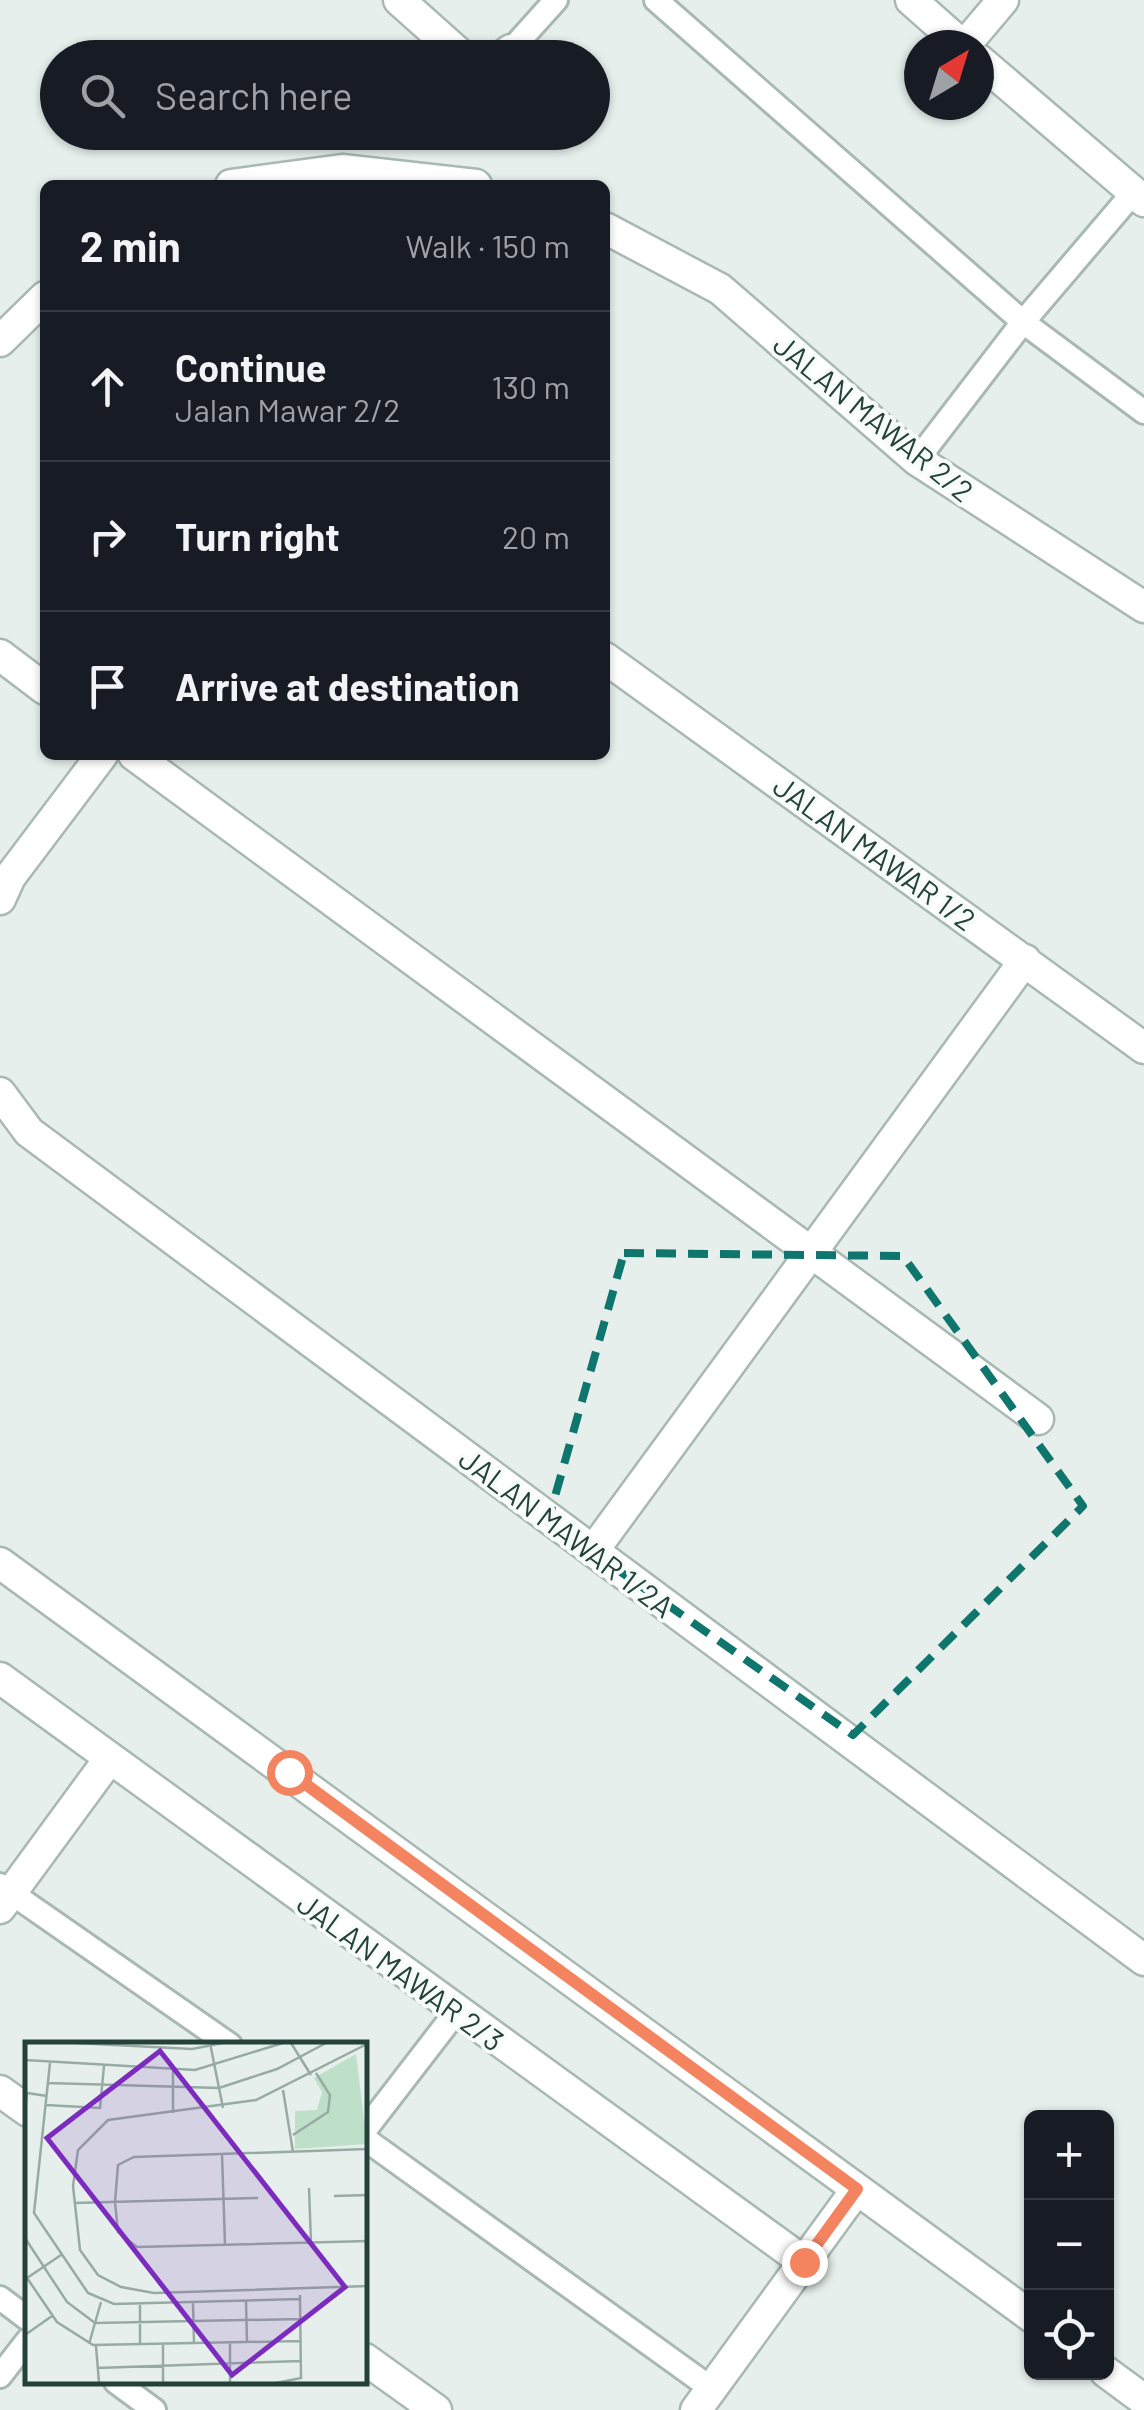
<!DOCTYPE html>
<html lang="en">
<head>
<meta charset="utf-8">
<style>
	body { margin:0; font-family:Barlow,sans-serif; background:#20242c; color:#f1f3f6 }
	.controls { position:absolute; right:30px; bottom:30px; display:grid; overflow:hidden; border-radius:15px; box-shadow:0 2px 8px #0004 }
	.controls button { width:90px; height:90px; display:grid; place-items:center; padding:0; border:0; border-bottom:2px solid #363941; background:#171b24; color:#f1f3f6; font:50px sans-serif }
	.compass { position:absolute; left:904px; top:30px; width:90px; height:90px; border-radius:50%; background:#171b24; box-shadow:0 2px 8px #0004; rotate:38deg }
	.stop { position:absolute; width:30px; height:30px; margin:-22px; border:8px solid #f4845f; border-radius:50%; background:#fff }
	.stop.end { background:#f4845f; border-color:#fff; box-shadow:0 2px 10px #0008 }
	.list { margin:0; padding:0; list-style:none }
	h2 { display:flex; justify-content:space-between; align-items:center; height:130px; margin:0; padding:0 40px; font-size:42px }
	h2 small { font-size:32px; font-weight:400; color:#9ea1a6 }
	.list li { display:grid; grid-template-columns:65px 1fr auto; gap:30px; align-items:center; box-sizing:border-box; height:150px; padding:0 40px; border-top:2px solid #363941 }
	.list b { display:block; font-size:38px; white-space:nowrap }
	.list p { margin:0; font-size:32px; white-space:nowrap; color:#9ea1a6 }
	.list em { font-size:32px; font-style:normal; color:#9ea1a6 }
	.icon { flex:none; width:55px; height:55px; fill:none; stroke:currentColor; stroke-width:2; stroke-linecap:round; stroke-linejoin:round }
	.map { position:relative; flex:none; width:1144px; height:2410px; overflow:hidden }
	.search { position:absolute; background:#171b24; box-shadow:0 2px 8px #0004; left:40px; top:40px; width:570px; height:110px; display:flex; align-items:center; gap:25px; box-sizing:border-box; padding:0 35px; border-radius:55px; color:#9ea1a6; font-size:38px }
	.panel { position:absolute; background:#171b24; box-shadow:0 2px 8px #0004; left:40px; top:180px; width:570px; height:580px; border-radius:15px }
	.map>svg:first-child { display:block }
	.lines { fill:none; stroke-linecap:round; stroke-linejoin:round }
	.service-casing { stroke:#a8b8b2; stroke-width:28 }
	.minor-casing { stroke:#a8b8b2; stroke-width:35 }
	.service { stroke:#fff; stroke-width:22 }
	.minor { stroke:#fff; stroke-width:30 }
	.route { stroke:#f4845f; stroke-width:12 }
	.marked { fill:none; stroke:#0f766e; stroke-width:8; stroke-dasharray:20 12; stroke-linejoin:round }
	.labels { text-anchor:middle; dominant-baseline:central; stroke-width:8; stroke-linejoin:round; paint-order:stroke }
	.street-label { font-size:30px; fill:#24423a; stroke:#f7fbf9 }
	.inset-road { fill:none; stroke:#98aaa4; stroke-width:2.5 }
	.view { fill:#7b2cbf; fill-opacity:0.15; stroke:#7b2cbf; stroke-width:5 }
	.inset-edge { fill:none; stroke:#24423a; stroke-width:5 }
</style>
</head>
<body>
<div class="map">
<svg width="1144" height="2410" viewBox="0 0 1144 2410">
	<rect width="100%" height="100%" fill="#e6efeb"/>
	<g class="lines">
		<g class="service-casing">
			<path id="service" d="M 656,0 L 1023,322 L 1144,412
				M 511,50 L 556,0
				M 917,460 L 1023,322 L 1133,193
				M 0,1885 L 230,2045
				M 365,2130 L 456,2012
				M 365,2139 L 712,2389
				M 0,2298 L 28,2319
				M 0,2376 L 28,2340
				M 116,2382 L 154,2410"/>
		</g>
		<g class="minor-casing">
			<path id="minor" d="M 399,0 L 464,58
				M 911,0 L 962,45
				M 965,45 L 1003,0
				M 500,58 L 511,50
				M 979,60 L 1144,201
				M 231,185 L 342,170 L 476,185
				M 605,228 L 720,289 L 917,460 L 1144,607
				M 0,341 L 45,297
				M 0,655 L 45,689
				M 605,658 L 1144,1048
				M 134,755 L 1038,1419
				M 0,899 L 10,877 L 102,755
				M 0,1093 L 29,1132 L 1144,1960
				M 593,1551 L 1025,960
				M 0,1563 L 1032,2317
				M 0,1678 L 804,2262
				M 0,1908 L 110,1758
				M 0,2091 L 28,2111
				M 365,2359 L 436,2410
				M 1106,2372 L 1144,2400
				M 696,2410 L 857,2189"/>
		</g>
		<use href="#service" class="service"/>
		<use href="#minor" class="minor"/>
	</g>
	<g class="lines">
		<path class="route" d="M 289,1772 L 857,2189 L 804,2262"/>
	</g>
	<path class="marked" d="M 624,1253 L 903,1256 L 1083,1506 L 853,1735 L 548,1521 Z"/>
	<g class="labels">
		<g class="street-label">
			<text transform="translate(874 417) rotate(39)">JALAN MAWAR 2/2</text>
			<text transform="translate(875 852) rotate(36)">JALAN MAWAR 1/2</text>
			<text transform="translate(567 1532) rotate(37)">JALAN MAWAR 1/2A</text>
			<text transform="translate(401 1971) rotate(36)">JALAN MAWAR 2/3</text>
		</g>
	</g>
	<g transform="translate(25 2042)">
		<rect width="342" height="342" fill="#e6efeb"/>
		<path d="M 331,12 L 342,102 L 270,107 L 270,69 L 292,68 L 297,50 L 289,36 Z" fill="#bfe0c8"/>
		<path class="inset-road" d="M 50,1 L 167,7 L 198,1M 185,1 L 198,66M 266,1 L 286,33M 340,3 L 231,58 L 83,78 L 53,108 L 48,144 L 55,208 L 73,233 L 96,245 L 129,251 L 343,244M 0,18 L 170,28 L 258,1M 25,21 L 9,171 L 63,251 L 89,262 L 275,257M 23,41 L 194,46 L 252,27 L 301,1M 258,48 L 268,110M 21,63 L 75,66 L 79,24M 0,67 L 2,51 L 22,54M 148,71 L 148,28M 268,93 L 303,70 L 305,53 L 291,31M 343,107 L 109,115 L 93,123 L 90,160 L 93,190 L 112,205 L 343,199M 197,112 L 200,203M 284,146 L 286,201M 309,154 L 343,153M 49,161 L 233,156M 0,196 L 42,260 L 70,281 L 276,277M 0,233 L 32,280 L 68,303 L 276,299M 2,236 L 36,213M 221,259 L 222,301M 168,261 L 169,302M 115,263 L 115,303M 0,293 L 27,274M 205,301 L 205,341M 64,302 L 76,260M 138,303 L 138,341M 71,304 L 74,341M 72,326 L 276,319M 251,341 L 276,336 L 275,253"/>
		<path class="view" d="M 135,9 L 320,245 L 207,333 L 22,96 Z"/>
		<rect width="342" height="342" class="inset-edge"/>
	</g>
</svg>
<div class="controls">
<button>+</button>
<button>−</button>
<button><svg class="icon" aria-label="locate" viewBox="0 0 24 24"><circle cx="12" cy="12" r="6"/><path d="M12 2v4M12 18v4M2 12h4M18 12h4"/></svg></button>
</div>
<svg class="compass" viewBox="-18 -18 36 36"><path d="M0-13l5 13h-10z" fill="#e53935"/><path d="M0 13l5-13h-10z" fill="#9ea1a6"/></svg>
<div class="stop" style="left:289px;top:1772px"></div>
<div class="stop end" style="left:804px;top:2262px"></div>
<div class="search"><svg class="icon" aria-label="search" viewBox="0 0 24 24"><circle cx="10" cy="10" r="6"/><path d="M15 15l6 6"/></svg>Search here</div>
<section class="panel">
<h2>2 min<small>Walk · 150 m</small></h2>
<ul class="list">
<li><svg class="icon" aria-label="ahead" viewBox="0 0 24 24"><path d="M12 20V5M6 11l6-6 6 6"/></svg><div><b>Continue</b><p>Jalan Mawar 2/2</p></div><em>130 m</em></li>
<li><svg class="icon" aria-label="right" viewBox="0 0 24 24"><path d="M7 20v-9h11M14 6l5 5-5 5"/></svg><div><b>Turn right</b></div><em>20 m</em></li>
<li><svg class="icon" aria-label="arrive" viewBox="0 0 24 24"><path d="M6 21V4h12l-3 4 3 4H6"/></svg><div><b>Arrive at destination</b></div></li>
</ul>
</section>
</div>
</body>
</html>
